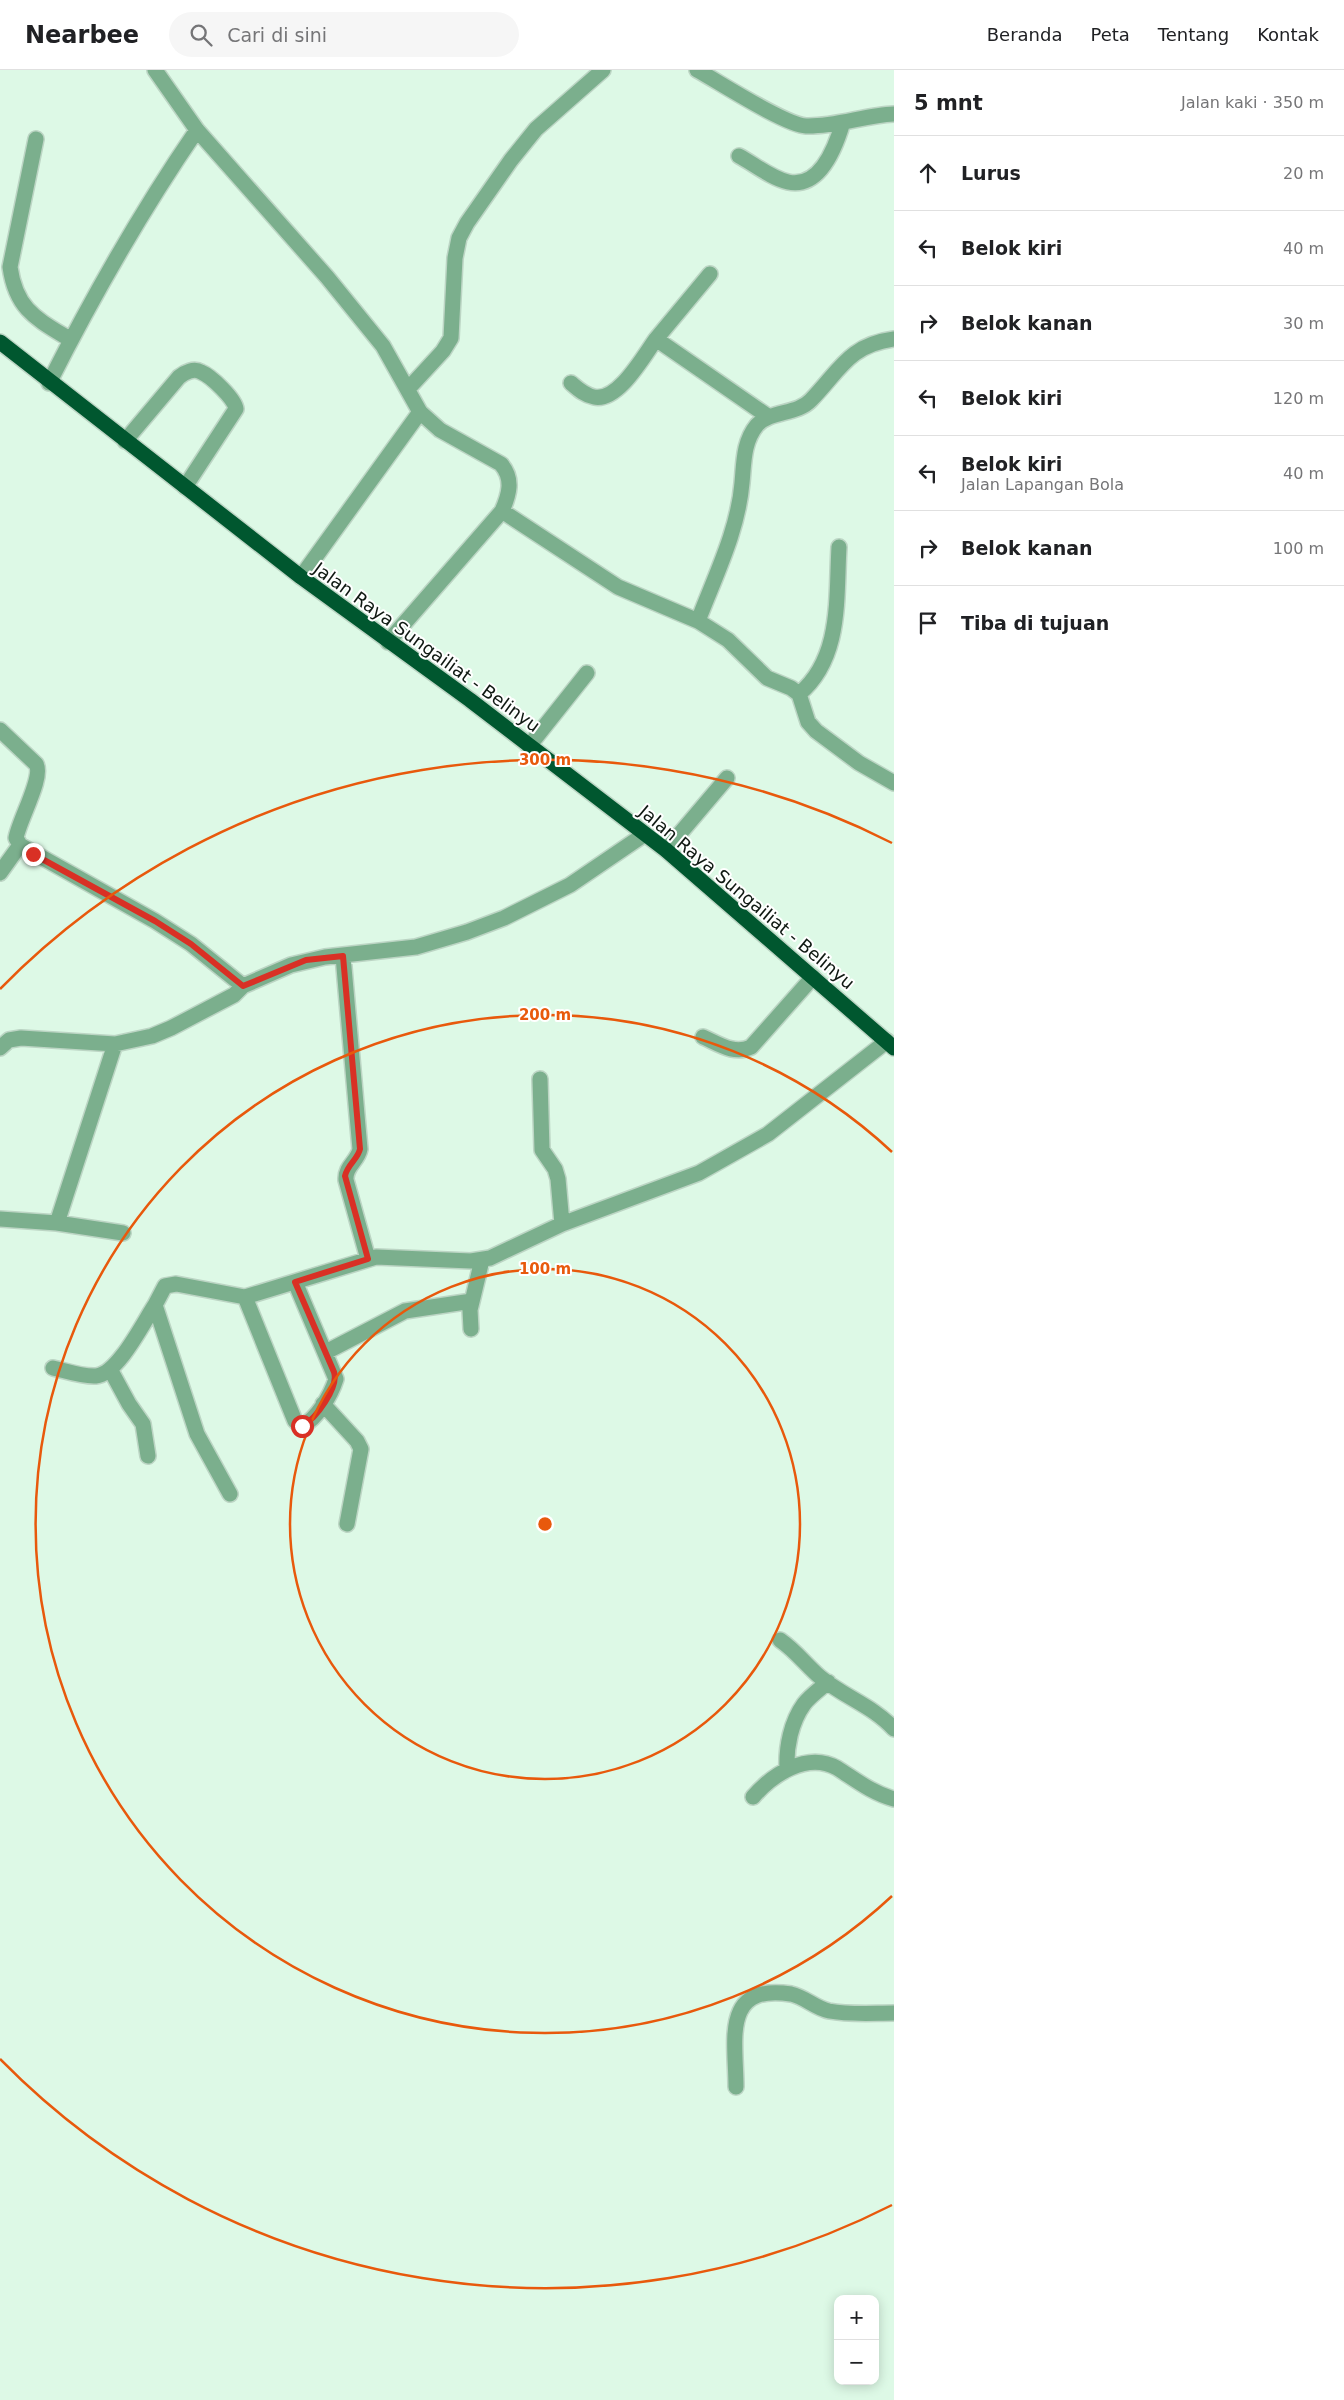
<!DOCTYPE html>
<html lang="id">
<head>
<meta charset="utf-8">
<style>
	body { margin:0; font-family:"DejaVu Sans",sans-serif; background:#f6f6f6; color:#202124 }
	.controls { position:absolute; right:15px; bottom:15px; display:grid; overflow:hidden; border-radius:10px; box-shadow:0 2px 12px #0003 }
	.controls button { width:45px; height:45px; display:grid; place-items:center; padding:0; border:0; border-bottom:1px solid #e0e0e0; background:#fff; color:#202124; font:25px sans-serif }
	.stop { position:absolute; width:15px; height:15px; margin:-11px; border:4px solid #d93025; border-radius:50%; background:#fff }
	.stop.end { background:#d93025; border-color:#fff; box-shadow:0 1px 5px #0008 }
	.list { margin:0; padding:0; list-style:none }
	h2 { display:flex; justify-content:space-between; align-items:center; height:65px; margin:0; padding:0 20px; font-size:21px }
	h2 small { font-size:16px; font-weight:400; color:#757577 }
	.list li { display:grid; grid-template-columns:32px 1fr auto; gap:15px; align-items:center; box-sizing:border-box; height:75px; padding:0 20px; border-top:1px solid #e0e0e0 }
	.list b { display:block; font-size:19px; white-space:nowrap }
	.list p { margin:0; font-size:16px; white-space:nowrap; color:#757577 }
	.list em { font-size:16px; font-style:normal; color:#757577 }
	.icon { flex:none; width:28px; height:28px; fill:none; stroke:currentColor; stroke-width:2; stroke-linecap:round; stroke-linejoin:round }
	.map { position:relative; flex:none; width:894px; height:2330px; overflow:hidden }
	header { display:flex; align-items:center; gap:30px; box-sizing:border-box; height:70px; padding:0 25px; background:#fff; border-bottom:1px solid #e0e0e0 }
	header strong { font-size:24px }
	nav { display:flex; gap:28px; margin-inline-start:auto; font-size:18px }
	.search { width:350px; height:45px; background:#f6f6f6; display:flex; align-items:center; gap:12px; box-sizing:border-box; padding:0 18px; border-radius:28px; color:#757577; font-size:19px }
	main { display:flex }
	aside { flex:1; background:#fff }
	.map>svg:first-child { display:block }
	.lines { fill:none; stroke-linecap:round; stroke-linejoin:round }
	.minor-casing { stroke:#bcd5c4; stroke-width:18 }
	.highway-casing { stroke:#bcd5c4; stroke-width:18 }
	.minor { stroke:#7baf8d; stroke-width:15 }
	.highway { stroke:#00572f; stroke-width:15 }
	.route { stroke:#d93025; stroke-width:6 }
	.ring { fill:none; stroke:#e8590c; stroke-width:2.5 }
	.labels { text-anchor:middle; dominant-baseline:central; stroke-width:4; stroke-linejoin:round; paint-order:stroke }
	.street-label { font-size:18px; fill:#0f1912; stroke:#fff }
	.centre { fill:#e8590c; stroke:#fff; stroke-width:2.5 }
	.ring-label { font-size:15px; text-anchor:middle; font-weight:bold; fill:#e8590c; stroke:#fff; stroke-width:4; stroke-linejoin:round; paint-order:stroke }
</style>
</head>
<body>
<header>
<strong>Nearbee</strong>
<div class="search"><svg class="icon" aria-label="search" viewBox="0 0 24 24"><circle cx="10" cy="10" r="6"/><path d="M15 15l6 6"/></svg>Cari di sini</div>
<nav><a>Beranda</a><a>Peta</a><a>Tentang</a><a>Kontak</a></nav>
</header>
<main>
<div class="map">
<svg width="894" height="2330" viewBox="0 0 894 2330">
	<rect width="100%" height="100%" fill="#ddf9e6"/>
	<g class="lines">
		<g class="minor-casing">
			<path id="minor" d="M 155,0 L 197,60 L 327,207 L 383,276 L 420,342 L 440,360 L 501,394 C 514,409 509,425 502,441 L 388,572
				M 697,0 C 719,12 785,55 806,56 C 836,57 865,45 894,44
				M 36,69 L 10,197 C 16,240 37,249 71,270
				M 739,86 C 754,94 771,108 788,112 C 821,119 836,76 843,52
				M 656,269 L 710,204
				M 49,313 C 93,226 142,140 197,60
				M 571,313 C 578,319 584,325 594,327 C 618,332 643,287 656,269 L 769,347
				M 408,319 L 443,281 L 451,268 L 455,188 L 459,168 L 467,153 L 511,90 L 536,59 L 603,0
				M 125,371 L 179,307 C 185,302 194,298 201,302 C 211,306 235,329 236,339 L 185,417
				M 502,441 L 618,517 L 698,551 L 728,570 L 767,608 L 791,618 L 799,624 L 808,652 L 816,661 L 859,693 L 894,713
				M 301,507 L 420,342
				M 698,551 C 715,506 738,461 742,413 C 744,393 743,372 757,355 C 771,340 797,345 811,330 C 840,300 849,275 894,269
				M 799,624 C 842,588 836,528 839,477
				M 0,660 L 36,694 C 44,707 19,750 16,768 L 20,775 L 155,851 L 191,874 L 243,916
				M 529,676 L 587,603
				M 666,780 L 727,708
				M 0,803 L 20,775
				M 343,886 L 360,1079 C 358,1091 345,1096 346,1110 L 368,1189
				M 703,967 C 719,974 734,985 751,977 L 813,907
				M 115,974 L 57,1153 L 123,1163
				M 0,978 L 9,970 L 21,968 L 115,974 L 152,966 L 171,958 L 234,925 L 243,916 L 291,895 L 325,887 L 416,877 L 467,862 L 504,848 L 570,815 L 645,764
				M 540,1009 L 542,1080 L 555,1099 L 558,1109 L 562,1154
				M 0,1149 L 57,1153
				M 245,1227 L 295,1351 L 302,1356 C 317,1349 331,1325 336,1309 L 295,1212
				M 471,1259 L 470,1240 L 482,1190
				M 326,1282 L 405,1241 L 472,1231
				M 53,1298 C 66,1301 83,1307 96,1306 C 118,1304 143,1253 155,1235
				M 110,1299 L 129,1334 L 143,1354 L 148,1386
				M 323,1334 L 357,1371 L 361,1379 L 347,1454
				M 230,1424 L 197,1364 L 155,1235 L 165,1216 L 176,1214 L 245,1227 L 376,1187 L 471,1191 L 490,1188 L 562,1154 L 699,1103 L 768,1064 L 887,971
				M 780,1570 C 796,1581 806,1595 820,1607 C 844,1627 873,1636 894,1659
				M 787,1699 C 786,1677 791,1652 804,1634 C 810,1626 820,1619 828,1612
				M 753,1727 C 772,1705 807,1681 837,1698 C 856,1710 872,1723 894,1729
				M 736,2017 C 736,1971 721,1913 791,1924 C 805,1927 815,1938 829,1941 C 850,1945 873,1943 894,1943"/>
		</g>
		<g class="highway-casing">
			<path id="highway" d="M 0,272 L 301,507 L 470,630 L 666,780 L 894,978"/>
		</g>
		<use href="#minor" class="minor"/>
		<use href="#highway" class="highway"/>
	</g>
	<g class="lines">
		<path class="route" d="M 33,784 L 155,851 L 191,874 L 243,916 L 306,890 L 343,886 L 360,1079 C 358,1089 347,1095 345,1106 L 368,1189 L 295,1212 L 334,1302 C 339,1317 316,1349 302,1356"/>
	</g>
	<g class="ring">
		<circle cx="545" cy="1454" r="255"/>
		<path d="M892 1826A509 509 0 1 1 892 1082"/>
		<path d="M892 2135A764 764 0 0 1 0 1989M0 919A764 764 0 0 1 892 773"/>
	</g>
	<g class="labels">
		<g class="street-label">
			<text transform="translate(427 577) rotate(36)">Jalan Raya Sungailiat - Belinyu</text>
			<text transform="translate(747 827) rotate(40)">Jalan Raya Sungailiat - Belinyu</text>
		</g>
	</g>
	<circle cx="545" cy="1454" r="8" class="centre"/>
	<g class="ring-label">
		<text x="545" y="695">300 m</text>
		<text x="545" y="950">200 m</text>
		<text x="545" y="1204">100 m</text>
	</g>
</svg>
<div class="controls">
<button>+</button>
<button>−</button>
</div>
<div class="stop" style="left:302px;top:1356px"></div>
<div class="stop end" style="left:33px;top:784px"></div>
</div>
<aside>
<h2>5 mnt<small>Jalan kaki · 350 m</small></h2>
<ul class="list">
<li><svg class="icon" aria-label="ahead" viewBox="0 0 24 24"><path d="M12 20V5M6 11l6-6 6 6"/></svg><div><b>Lurus</b></div><em>20 m</em></li>
<li><svg class="icon" aria-label="left" viewBox="0 0 24 24"><path d="M17 20v-9H6M10 6l-5 5 5 5"/></svg><div><b>Belok kiri</b></div><em>40 m</em></li>
<li><svg class="icon" aria-label="right" viewBox="0 0 24 24"><path d="M7 20v-9h11M14 6l5 5-5 5"/></svg><div><b>Belok kanan</b></div><em>30 m</em></li>
<li><svg class="icon" aria-label="left" viewBox="0 0 24 24"><path d="M17 20v-9H6M10 6l-5 5 5 5"/></svg><div><b>Belok kiri</b></div><em>120 m</em></li>
<li><svg class="icon" aria-label="left" viewBox="0 0 24 24"><path d="M17 20v-9H6M10 6l-5 5 5 5"/></svg><div><b>Belok kiri</b><p>Jalan Lapangan Bola</p></div><em>40 m</em></li>
<li><svg class="icon" aria-label="right" viewBox="0 0 24 24"><path d="M7 20v-9h11M14 6l5 5-5 5"/></svg><div><b>Belok kanan</b></div><em>100 m</em></li>
<li><svg class="icon" aria-label="arrive" viewBox="0 0 24 24"><path d="M6 21V4h12l-3 4 3 4H6"/></svg><div><b>Tiba di tujuan</b></div></li>
</ul>
</aside>
</main>
</body>
</html>
